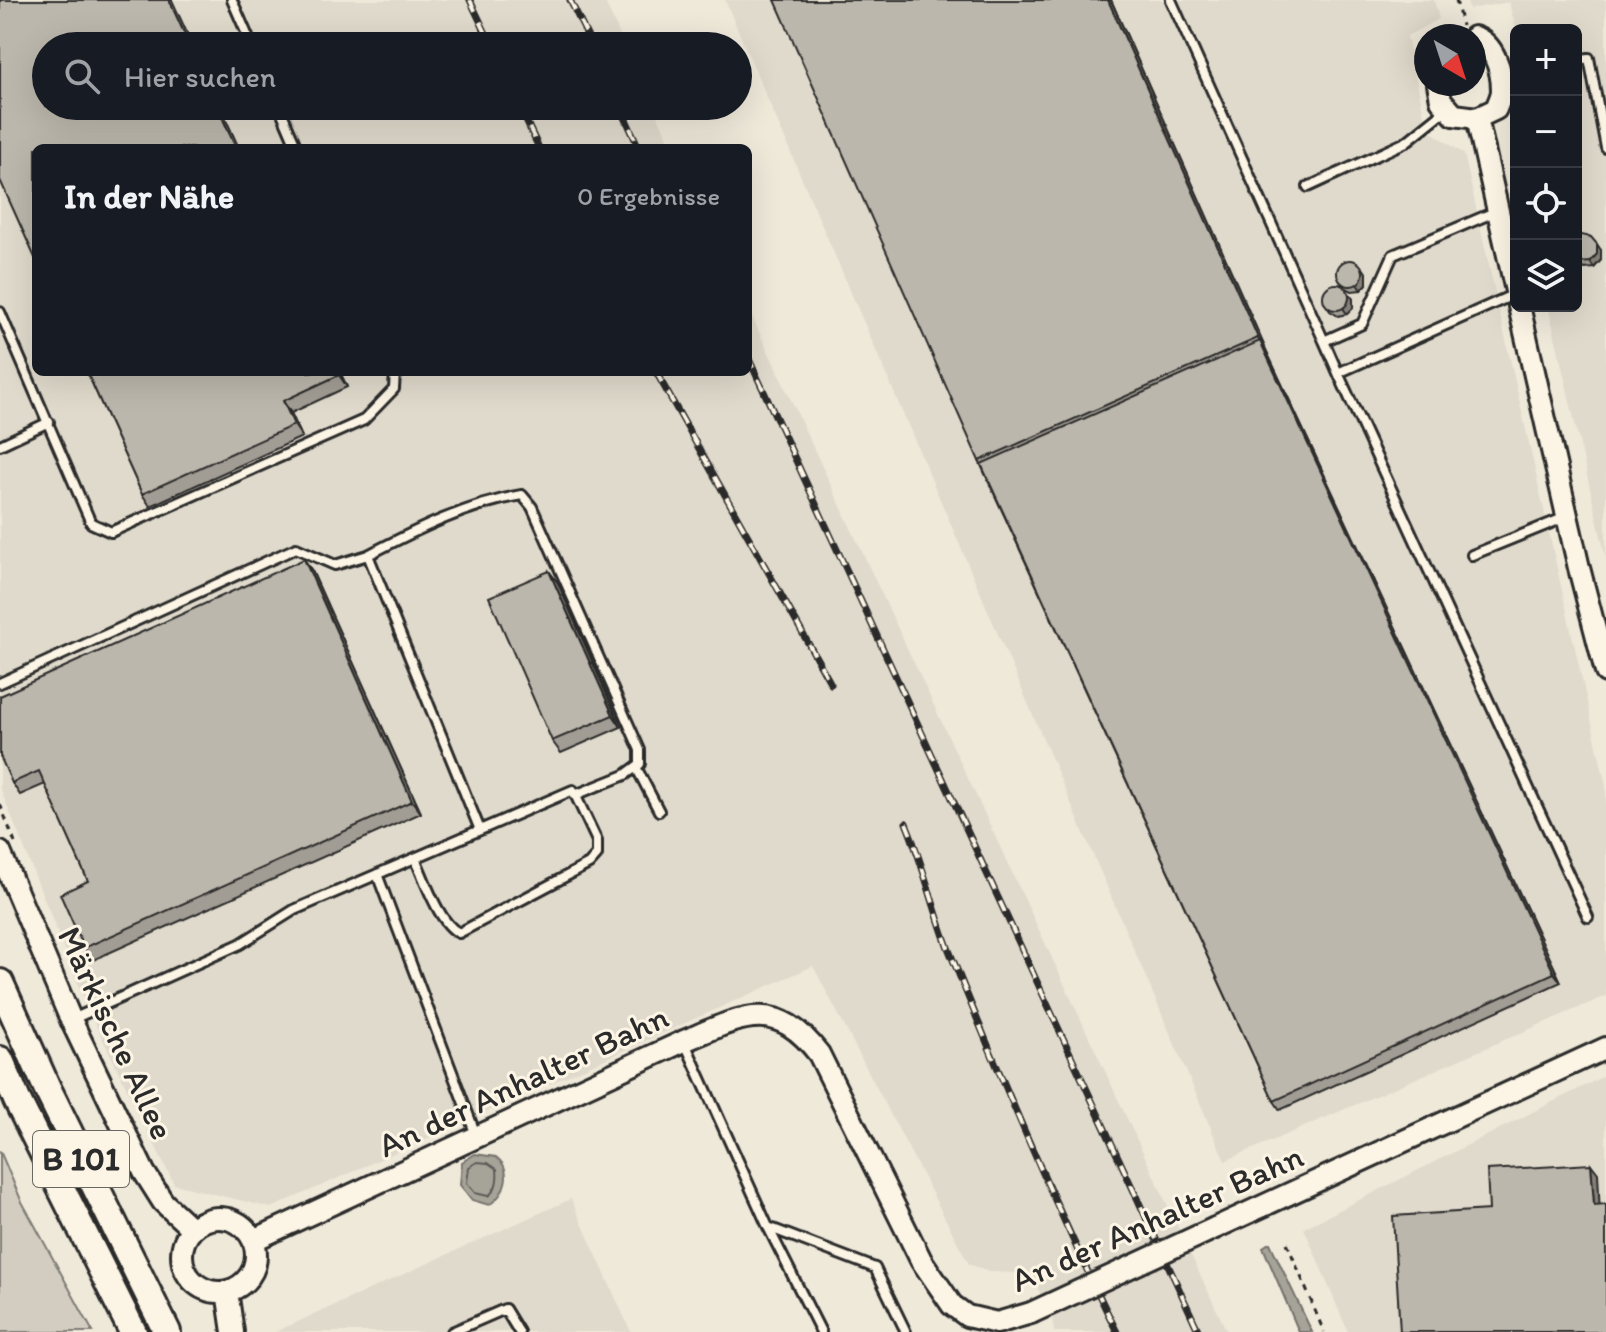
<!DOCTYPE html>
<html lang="de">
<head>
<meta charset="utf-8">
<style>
	body { margin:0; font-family:Itim,sans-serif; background:#242831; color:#f1f3f6 }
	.controls { position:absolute; right:24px; top:24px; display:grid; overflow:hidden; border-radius:12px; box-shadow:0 8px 32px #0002 }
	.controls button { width:72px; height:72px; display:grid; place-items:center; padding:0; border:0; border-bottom:2px solid #363941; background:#171b24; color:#f1f3f6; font:40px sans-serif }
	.compass { position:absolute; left:1414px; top:24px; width:72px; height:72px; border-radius:50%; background:#171b24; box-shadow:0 8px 32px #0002; rotate:141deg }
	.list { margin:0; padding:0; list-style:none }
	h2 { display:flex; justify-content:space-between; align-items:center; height:104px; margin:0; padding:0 32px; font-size:34px }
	h2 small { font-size:26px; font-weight:400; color:#9ea1a6 }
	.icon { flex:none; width:44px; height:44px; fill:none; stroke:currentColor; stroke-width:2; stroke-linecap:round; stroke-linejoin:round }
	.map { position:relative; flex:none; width:1606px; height:1332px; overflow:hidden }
	.search { position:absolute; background:#171b24; box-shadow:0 8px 32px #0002; left:32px; top:32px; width:720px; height:88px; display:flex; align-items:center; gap:20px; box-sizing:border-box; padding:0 28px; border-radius:44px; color:#9ea1a6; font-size:30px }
	.panel { position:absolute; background:#171b24; box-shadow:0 8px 32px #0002; left:32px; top:144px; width:720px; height:232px; border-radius:12px }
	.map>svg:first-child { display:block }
	.built { fill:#e0dacc }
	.green { fill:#d2cdc0; stroke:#7e7c76; stroke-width:2 }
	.water { fill:#a6a399; stroke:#75736d; stroke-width:2 }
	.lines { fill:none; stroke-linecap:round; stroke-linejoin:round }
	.shore { stroke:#5c5b57; stroke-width:2 }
	.service-casing { stroke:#2b2b2b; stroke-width:14 }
	.tertiary-casing { stroke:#2b2b2b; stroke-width:26 }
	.trunk-casing { stroke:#2b2b2b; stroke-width:32 }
	.path { stroke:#2b2b2b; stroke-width:3; stroke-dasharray:6 6; stroke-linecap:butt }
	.service { stroke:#fcf5e5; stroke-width:8 }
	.tertiary { stroke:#fcf5e5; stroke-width:20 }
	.trunk { stroke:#fcf5e5; stroke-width:26 }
	.rail-casing { stroke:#2b2b2b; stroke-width:7 }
	.rail { stroke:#fcf5e5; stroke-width:4; stroke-dasharray:12; stroke-linecap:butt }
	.tertiary-bridge-casing { stroke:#2b2b2b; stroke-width:26; stroke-linecap:butt }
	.tertiary-bridge { stroke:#fcf5e5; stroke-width:20 }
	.wall { fill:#a29d94; stroke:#2b2b2b; stroke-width:2 }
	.shaded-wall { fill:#848078; stroke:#2b2b2b; stroke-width:2 }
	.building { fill:#bcb7ac; stroke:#2b2b2b; stroke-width:2 }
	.labels { text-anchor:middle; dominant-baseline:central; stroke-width:6; stroke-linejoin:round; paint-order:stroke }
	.shield { fill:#fcf5e5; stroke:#6a6863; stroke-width:2 }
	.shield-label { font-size:32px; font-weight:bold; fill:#2b2b2b }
	.street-label { font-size:34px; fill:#2b2b2b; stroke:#fcf5e5 }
</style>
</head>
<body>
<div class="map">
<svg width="1606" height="1332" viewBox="0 0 1606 1332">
	<rect width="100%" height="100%" fill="#efe9da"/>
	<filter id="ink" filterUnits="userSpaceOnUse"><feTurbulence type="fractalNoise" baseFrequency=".0125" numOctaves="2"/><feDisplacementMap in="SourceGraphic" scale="16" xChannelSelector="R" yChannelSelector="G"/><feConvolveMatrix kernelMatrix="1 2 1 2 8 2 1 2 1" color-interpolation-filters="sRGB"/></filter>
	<g filter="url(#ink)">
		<path class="built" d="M 0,0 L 604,0 L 625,46 L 46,46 L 46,106 L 653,106 L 673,148 L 36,148 L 36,372 L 748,372 L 748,308 L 1227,1332 L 1054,1332 L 1053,1321 L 1035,1283 L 1027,1287 L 1019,1273 L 989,1272 L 969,1264 L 813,966 L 271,1208 L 174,1184 L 89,1011 L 0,788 Z
			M 725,0 L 1434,0 L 1439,19 L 1407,36 L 1427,129 L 1464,154 L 1606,786 L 1606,996 L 1225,1161 Z
			M 1467,0 L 1606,0 L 1606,558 L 1548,306 L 1576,306 L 1576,30 L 1516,30 L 1509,2 L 1469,9 Z
			M 1606,1075 L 1606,1332 L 1348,1332 L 1304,1228 Z
			M 571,1199 L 631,1332 L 275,1332 Z"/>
		<path class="green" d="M 0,1151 L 21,1200 L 93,1332 L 0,1332 Z"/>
		<path class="water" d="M 475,1154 L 496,1157 C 514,1170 505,1195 489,1205 L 472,1200 L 460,1185 L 462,1162 Z
			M 1269,1243 L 1270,1243 L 1312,1332 L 1299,1332 L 1263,1247 Z"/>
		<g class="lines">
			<path class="shore" d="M 477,1162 L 488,1163 L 497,1169 C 498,1179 497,1190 488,1196 L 475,1193 L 467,1183 L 469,1167 Z"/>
			<g class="service-casing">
				<path id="service" d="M 232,0 L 252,46
					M 1171,0 L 1324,341
					M 1576,60 L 1589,58 L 1606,148
					M 1500,76 L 1516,73
					M 279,106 L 297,148
					M 1308,187 L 1406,142 L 1447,109
					M 1515,294 L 1338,373 L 1588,917
					M 0,312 L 91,523 L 111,532 L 364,420 L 394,389 L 395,372
					M 1338,373 L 1324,341 L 1362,324 L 1393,255 L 1497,211
					M 0,445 L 49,422
					M 368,555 C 416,530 468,504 522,495 L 532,507 L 640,750 L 640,764 L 625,775 L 575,795
					M 1472,555 L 1566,517
					M 0,683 L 296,548 L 335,565 L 368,555 L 480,830 L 294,910 L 240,944 L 73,1019
					M 636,767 L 659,811
					M 415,858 C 424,878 439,924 459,933 L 589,864 L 597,855 L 597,841 L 573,790 L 480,830
					M 377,874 L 476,1135
					M 685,1043 L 768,1227 L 821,1332
					M 768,1227 L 875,1268 L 906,1332
					M 452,1332 L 505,1309 L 519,1332"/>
			</g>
			<g class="tertiary-casing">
				<path id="tertiary" d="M 1438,84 L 1441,100 L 1454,115 L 1477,118 L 1496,109 C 1498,103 1502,96 1502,90 C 1502,71 1494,43 1474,37
					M 1477,118 L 1516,291
					M 1519,306 L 1579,568 L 1606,672
					M 0,852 L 71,1020 L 144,1172 L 163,1202 L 192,1229
					M182 1255a37 37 0 1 1 74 0a37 37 0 1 1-74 0Z
					M 1215,1228 L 1606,1048
					M 254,1240 L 684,1041 C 741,1017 774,996 819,1054 L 921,1260 L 952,1305 L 967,1316 L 997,1323 L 1031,1313
					M 227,1291 L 233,1332"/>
			</g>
			<g class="trunk-casing">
				<path id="trunk" d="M 0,983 L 48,1090 L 167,1332
					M 0,1060 L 17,1100 L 133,1332"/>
			</g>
			<path class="path" d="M 1456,0 L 1462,26
				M 0,804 L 15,843
				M 1287,1243 L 1324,1332"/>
			<use href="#service" class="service"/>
			<use href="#tertiary" class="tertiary"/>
			<use href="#trunk" class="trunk"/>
			<g class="rail-casing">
				<path id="rail" d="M 470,0 L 492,46
					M 570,0 L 592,46
					M 519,106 L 539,148
					M 620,106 L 639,148
					M 748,357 L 1199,1332
					M 656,372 L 831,684
					M 906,823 C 923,864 933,908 949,950 C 1001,1079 1055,1207 1117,1332"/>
			</g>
			<use href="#rail" class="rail"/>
			<g class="tertiary-bridge-casing">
				<path id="tertiary-bridge" d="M 1031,1313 L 1215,1228"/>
			</g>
			<use href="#tertiary-bridge" class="tertiary-bridge"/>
		</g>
		<path class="wall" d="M 1111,0 L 1266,350 L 1561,982 L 1280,1110 L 1274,1101 L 979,461 Z
			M 1576,237 L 1601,250 L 1601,260 L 1594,268 L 1585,269 L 1576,264 Z
			M 1367,274 L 1367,284 L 1361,290 L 1352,291 L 1344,287 L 1340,281 Z
			M 1353,299 L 1353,308 L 1347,314 L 1338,316 L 1330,311 L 1326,305 Z
			M 87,372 L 340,372 L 347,387 L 291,413 L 302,437 L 150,506 L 142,494 Z
			M 304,559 L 312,571 L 421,813 L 93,960 L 84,948 L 88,881 L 45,784 L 20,795 L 12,783 Z
			M 549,571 L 558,583 L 621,727 L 561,753 L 552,741 Z"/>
		<path class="shaded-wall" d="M 169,0 L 172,0 L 193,46 L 190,46 Z
			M 1108,0 L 1111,0 L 1266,350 L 1561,982 L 1554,973 L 1258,338 Z
			M 217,106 L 220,106 L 239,148 L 236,148 Z
			M 1597,244 L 1601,250 L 1601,260 L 1594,268 L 1590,262 Z
			M 1363,268 L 1367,274 L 1367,284 L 1361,290 L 1357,284 Z
			M 1349,293 L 1353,299 L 1353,308 L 1347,314 L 1343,308 Z
			M 337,372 L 340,372 L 347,387 Z
			M 283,401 L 291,413 L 302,437 L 294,425 Z
			M 304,559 L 312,571 L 421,813 L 412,801 Z
			M 549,571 L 558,583 L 621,727 L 613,715 Z
			M 1591,1164 L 1598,1173 L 1600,1214 L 1594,1205 Z"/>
		<path class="building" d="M 0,0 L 169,0 L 190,46 L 46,46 L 46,106 L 217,106 L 236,148 L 36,148 L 36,260 L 0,180 Z
			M 775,0 L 1108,0 L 1258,338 L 979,461 Z
			M 1581,235 L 1591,237 L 1597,244 L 1597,254 L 1590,262 L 1580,263 L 1576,260 L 1576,237 Z
			M1337 273a13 13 0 1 1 26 0a13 13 0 1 1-26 0Z
			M1323 297a13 13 0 1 1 26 0a13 13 0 1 1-26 0Z
			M 1260,341 L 1554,973 L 1274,1101 L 981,464 Z
			M 87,372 L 337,372 L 339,375 L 283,401 L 294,425 L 142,494 Z
			M 304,559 L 412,801 L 84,948 L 60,894 L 88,881 L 39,771 L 12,783 L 0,756 L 0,696 Z
			M 549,571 L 613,715 L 552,741 L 489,597 Z
			M 1591,1164 L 1594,1205 L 1606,1204 L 1606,1332 L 1400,1332 L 1393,1216 L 1489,1210 L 1487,1170 Z"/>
	</g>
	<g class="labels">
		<rect class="shield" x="33" y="1131" width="96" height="56" rx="6"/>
		<g class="shield-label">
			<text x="81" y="1159">B 101</text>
		</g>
		<g class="street-label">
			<text transform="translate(116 1033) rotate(65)">Märkische Allee</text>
			<text transform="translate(523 1081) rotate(-25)">An der Anhalter Bahn</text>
			<text transform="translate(1157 1218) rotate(-24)">An der Anhalter Bahn</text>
		</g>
	</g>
</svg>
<div class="controls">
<button>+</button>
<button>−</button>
<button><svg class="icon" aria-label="locate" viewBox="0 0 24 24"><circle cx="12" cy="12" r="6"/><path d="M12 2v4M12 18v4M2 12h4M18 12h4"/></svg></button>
<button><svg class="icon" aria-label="layers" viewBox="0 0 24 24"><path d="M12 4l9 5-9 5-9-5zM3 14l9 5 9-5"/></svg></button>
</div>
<svg class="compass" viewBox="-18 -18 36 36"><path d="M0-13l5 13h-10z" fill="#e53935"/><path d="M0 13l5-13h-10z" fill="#9ea1a6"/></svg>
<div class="search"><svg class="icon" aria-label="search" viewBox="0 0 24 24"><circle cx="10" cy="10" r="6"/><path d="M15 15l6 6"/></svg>Hier suchen</div>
<section class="panel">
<h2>In der Nähe<small>0 Ergebnisse</small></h2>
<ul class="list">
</ul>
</section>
</div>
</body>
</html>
